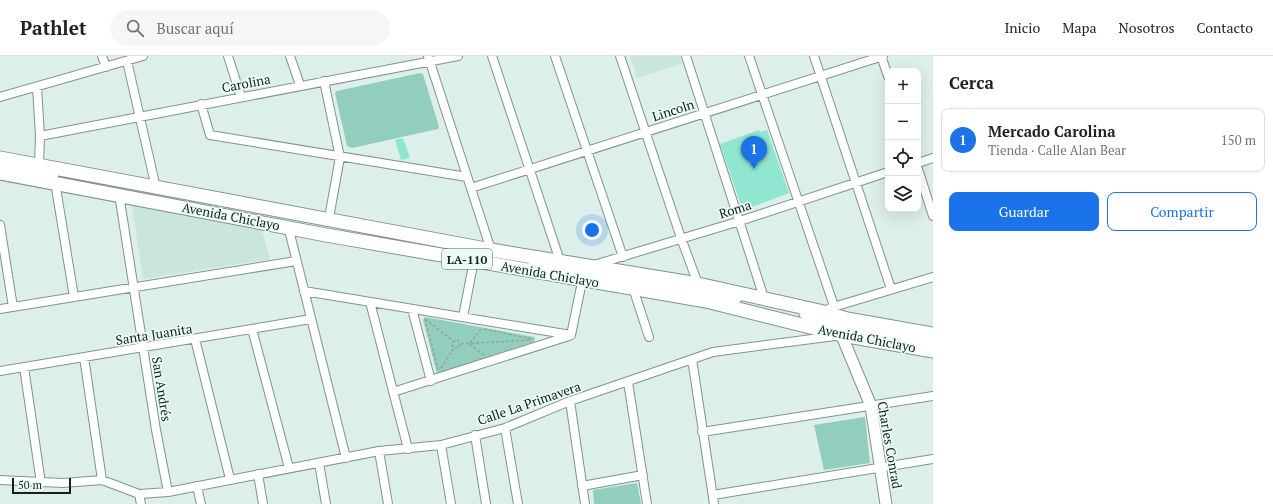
<!DOCTYPE html>
<html lang="es">
<head>
<meta charset="utf-8">
<style>
	body { margin:0; font-family:"PT Serif",serif; background:#f6f6f6; color:#202124 }
	.controls { position:absolute; right:12px; top:12px; display:grid; overflow:hidden; border-radius:8px; box-shadow:0 4px 16px #0002 }
	.controls button { width:36px; height:36px; display:grid; place-items:center; padding:0; border:0; border-bottom:1px solid #e0e0e0; background:#fff; color:#202124; font:20px sans-serif }
	.scale { position:absolute; left:12px; bottom:10px; width:59px; box-sizing:border-box; padding-left:4px; border:2px solid #171e1c; border-top:0; font-size:11px; line-height:14px; white-space:nowrap; color:#171e1c; -webkit-text-stroke:3px #eafcf7; paint-order:stroke }
	.you { position:absolute; left:592px; top:174px; width:14px; height:14px; margin:-10px; border:3px solid #fff; border-radius:50%; background:#1a73e8; box-shadow:0 0 0 6px #1a73e833 }
	.badge { display:grid; place-items:center; width:26px; height:26px; border-radius:50%; background:#1a73e8; color:#fff; font-size:13px; font-weight:700 }
	.pin { position:absolute; translate:-50% -33px; filter:drop-shadow(0 1px 2px #0008) }
	.pin::after { content:''; position:absolute; top:21px; width:14px; height:12px; background:inherit; clip-path:polygon(0 0,100% 0,50% 100%) }
	.list { margin:0; padding:0; list-style:none }
	h2 { display:flex; justify-content:space-between; align-items:center; height:52px; margin:0; padding:0 16px; font-size:17px }
	h2 small { font-size:13px; font-weight:400; color:#757577 }
	.list li { display:grid; grid-template-columns:26px 1fr auto; gap:12px; align-items:center; box-sizing:border-box; height:64px; margin:0 8px 8px; padding:0 8px; border:1px solid #e0e0e0; border-radius:8px }
	.list b { display:block; font-size:15px; white-space:nowrap }
	.list p { margin:0; font-size:13px; white-space:nowrap; color:#757577 }
	.list em { font-size:13px; font-style:normal; color:#757577 }
	.actions { display:flex; gap:8px; padding:12px 16px }
	.actions a { flex:1; padding:9px 0; border:1px solid #1a73e8; border-radius:8px; text-align:center; font-size:14px; color:#1a73e8 }
	.actions .main { background:#1a73e8; color:#fff }
	.icon { flex:none; width:22px; height:22px; fill:none; stroke:currentColor; stroke-width:2; stroke-linecap:round; stroke-linejoin:round }
	.map { position:relative; flex:none; width:933px; height:448px; overflow:hidden }
	header { display:flex; align-items:center; gap:24px; box-sizing:border-box; height:56px; padding:0 20px; background:#fff; border-bottom:1px solid #e0e0e0 }
	header strong { font-size:19px }
	nav { display:flex; gap:22px; margin-inline-start:auto; font-size:14px }
	.search { width:280px; height:36px; background:#f6f6f6; display:flex; align-items:center; gap:10px; box-sizing:border-box; padding:0 14px; border-radius:22px; color:#757577; font-size:15px }
	main { display:flex }
	aside { flex:1; background:#fff }
	.map>svg:first-child { display:block }
	.built { fill:#cae5de }
	.green { fill:#91cebe }
	.building { fill:#90e6d0 }
	.lines { fill:none; stroke-linecap:round; stroke-linejoin:round }
	.street-casing { stroke:#82938e; stroke-width:10 }
	.secondary-casing { stroke:#82938e; stroke-width:13 }
	.primary-casing { stroke:#82938e; stroke-width:15 }
	.path { stroke:#95a39f; stroke-width:1.5; stroke-dasharray:3 2; stroke-linecap:butt }
	.street { stroke:#fff; stroke-width:8 }
	.secondary { stroke:#fff; stroke-width:11 }
	.primary { stroke:#fff; stroke-width:13 }
	.labels { text-anchor:middle; dominant-baseline:central; stroke-width:3.5; stroke-linejoin:round; paint-order:stroke }
	.shield { fill:#eafcf7; stroke:#56615e; stroke-width:1 }
	.shield-label { font-size:12px; font-weight:bold; fill:#171e1c }
	.street-label { font-size:13px; fill:#171e1c; stroke:#eafcf7 }
</style>
</head>
<body>
<header>
<strong>Pathlet</strong>
<div class="search"><svg class="icon" aria-label="search" viewBox="0 0 24 24"><circle cx="10" cy="10" r="6"/><path d="M15 15l6 6"/></svg>Buscar aquí</div>
<nav><a>Inicio</a><a>Mapa</a><a>Nosotros</a><a>Contacto</a></nav>
</header>
<main>
<div class="map">
<svg width="933" height="448" viewBox="0 0 933 448">
	<rect width="100%" height="100%" fill="#ddefea"/>
	<path class="built" d="M 630,0 L 680,0 L 682,8 L 637,22 Z
		M 132,149 L 261,172 L 270,203 L 143,223 Z"/>
	<path class="green" d="M 420,17 L 423,18 L 439,71 L 438,73 L 352,92 L 347,90 L 335,37 L 337,35 Z
		M 425,261 L 534,281 L 535,283 L 534,286 L 437,318 L 423,264 Z
		M 865,361 L 870,407 L 824,414 L 814,369 Z
		M 637,427 L 641,448 L 594,448 L 593,434 Z"/>
	<path class="building" d="M 759,74 L 760,76 L 767,74 L 789,137 L 744,154 L 742,152 L 720,88 Z
		M 403,82 L 410,102 L 401,104 L 395,84 Z"/>
	<g class="lines">
		<g class="street-casing">
			<path id="street" d="M 102,0 L 106,11
				M 228,0 L 241,41
				M 290,0 L 300,29
				M 428,0 L 491,194
				M 492,0 L 560,205
				M 555,0 L 623,201
				M 620,0 L 681,182 L 698,228
				M 686,0 L 764,242
				M 749,0 L 834,250
				M 814,0 L 891,233
				M 881,0 L 888,20
				M 127,5 L 156,132
				M 324,25 L 340,101 L 329,162
				M 37,31 L 40,80 L 39,110
				M 0,41 L 143,0
				M 201,48 L 210,79 L 467,121
				M 40,80 L 458,0
				M 918,107 L 933,102
				M 918,113 L 933,160
				M 55,126 L 74,241
				M 471,132 L 883,0
				M 119,138 L 156,374 L 168,436
				M 0,169 L 13,251
				M 288,170 L 346,402
				M 594,209 L 740,165 L 888,116
				M 633,232 L 649,281
				M 304,235 L 571,279
				M 370,246 L 408,393
				M 830,252 L 933,221
				M 0,253 L 296,205
				M 412,253 L 431,325
				M 463,261 L 474,204
				M 252,273 L 289,412
				M 571,279 L 583,221
				M 195,283 L 230,423
				M 84,301 L 102,424
				M 692,303 L 714,448
				M 24,311 L 41,427
				M 0,315 L 311,263
				M 628,326 L 647,448
				M 393,336 L 569,280
				M 570,345 L 585,448
				M 505,372 L 518,448
				M 702,376 L 933,340
				M 475,379 L 486,448
				M 441,389 L 451,448
				M 379,395 L 388,448
				M 319,407 L 326,448
				M 258,418 L 263,448
				M 0,424 L 63,427 L 102,424 L 139,438 L 168,436 L 379,395 L 441,389 L 505,372 L 570,345 L 713,296 L 835,280
				M 197,430 L 201,448
				M 582,430 L 643,419
				M 139,438 L 141,448
				M 713,439 L 933,403"/>
		</g>
		<g class="secondary-casing">
			<path id="secondary" d="M 0,109 L 53,118
				M 534,207 L 736,242
				M 805,258 L 850,272 L 933,286
				M 839,273 L 871,350 L 886,448"/>
		</g>
		<g class="primary-casing">
			<path id="primary" d="M 0,102 L 491,194 L 698,228 L 824,256 L 847,263 L 933,278
				M 0,117 L 326,179 L 706,245 L 842,279 L 933,295"/>
		</g>
		<path class="path" d="M 425,263 L 453,285 L 458,284 L 460,291 L 454,292 L 452,289 L 453,285
			M 425,263 L 438,313
			M 481,273 L 469,288 L 484,299
			M 484,273 L 532,283
			M 461,288 L 531,284
			M 441,312 L 454,292"/>
		<use href="#street" class="street"/>
		<use href="#secondary" class="secondary"/>
		<use href="#primary" class="primary"/>
	</g>
	<g class="labels">
		<rect class="shield" x="442" y="193" width="50" height="20" rx="3"/>
		<g class="shield-label">
			<text x="467" y="203">LA-110</text>
		</g>
		<g class="street-label">
			<text transform="translate(246 27) rotate(-11)">Carolina</text>
			<text transform="translate(673 54) rotate(-18)">Lincoln</text>
			<text transform="translate(735 153) rotate(-18)">Roma</text>
			<text transform="translate(231 160) rotate(11)">Avenida Chiclayo</text>
			<text transform="translate(550 218) rotate(10)">Avenida Chiclayo</text>
			<text transform="translate(154 278) rotate(-9)">Santa Juanita</text>
			<text transform="translate(867 282) rotate(11)">Avenida Chiclayo</text>
			<text transform="translate(162 333) rotate(81)">San Andrés</text>
			<text transform="translate(529 347) rotate(-19)">Calle La Primavera</text>
			<text transform="translate(890 389) rotate(80)">Charles Conrad</text>
		</g>
	</g>
</svg>
<div class="controls">
<button>+</button>
<button>−</button>
<button><svg class="icon" aria-label="locate" viewBox="0 0 24 24"><circle cx="12" cy="12" r="6"/><path d="M12 2v4M12 18v4M2 12h4M18 12h4"/></svg></button>
<button><svg class="icon" aria-label="layers" viewBox="0 0 24 24"><path d="M12 4l9 5-9 5-9-5zM3 14l9 5 9-5"/></svg></button>
</div>
<div class="scale">50 m</div>
<div class="you"></div>
<div class="pin badge" style="left:754px;top:113px">1</div>
</div>
<aside>
<h2>Cerca<small></small></h2>
<ul class="list">
<li><span class="badge">1</span><div><b>Mercado Carolina</b><p>Tienda · Calle Alan Bear</p></div><em>150 m</em></li>
</ul>
<div class="actions"><a class="main">Guardar</a><a>Compartir</a></div>
</aside>
</main>
</body>
</html>
